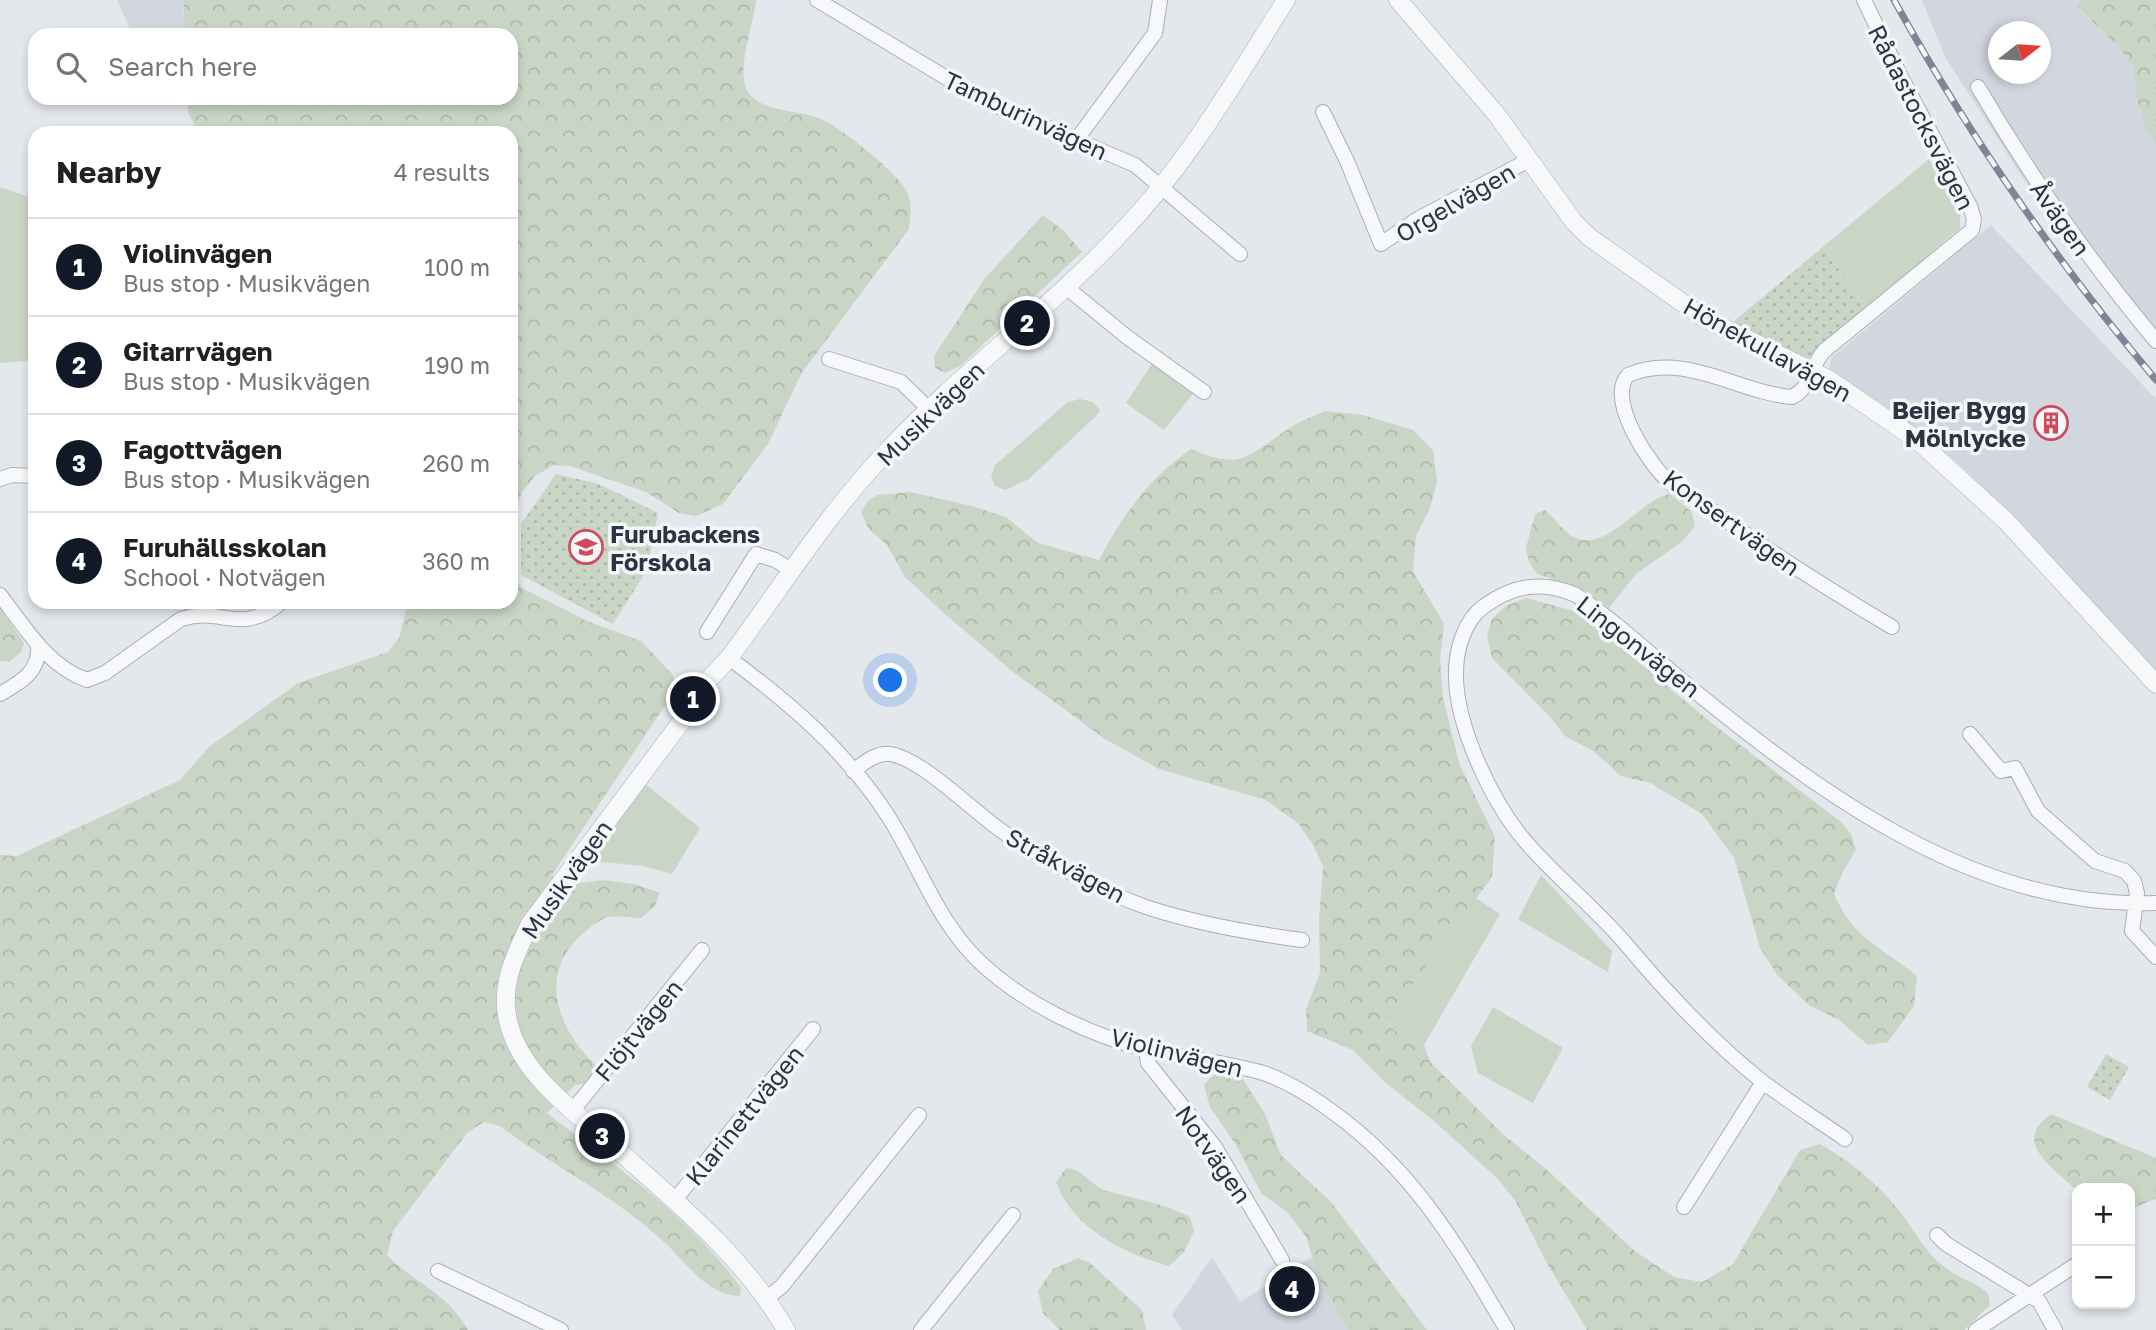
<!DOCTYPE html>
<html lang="en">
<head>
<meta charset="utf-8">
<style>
	body { margin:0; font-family:"Golos Text",sans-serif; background:#f2f2f2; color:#202124 }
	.controls { position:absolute; right:21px; bottom:21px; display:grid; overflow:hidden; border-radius:14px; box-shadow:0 4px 10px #0003 }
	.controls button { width:63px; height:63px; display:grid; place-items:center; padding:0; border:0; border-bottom:2px solid #e0e0e0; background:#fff; color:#202124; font:35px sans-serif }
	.compass { position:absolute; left:1988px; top:21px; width:63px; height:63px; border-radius:50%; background:#fff; box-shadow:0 4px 10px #0003; rotate:73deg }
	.you { position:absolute; left:891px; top:681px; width:24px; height:24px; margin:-18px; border:5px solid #fff; border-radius:50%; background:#1a73e8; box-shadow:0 0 0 10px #1a73e833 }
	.badge { display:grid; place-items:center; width:46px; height:46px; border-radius:50%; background:#111827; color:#fff; font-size:23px; font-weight:700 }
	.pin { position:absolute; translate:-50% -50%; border:4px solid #fff; box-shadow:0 2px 7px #0006 }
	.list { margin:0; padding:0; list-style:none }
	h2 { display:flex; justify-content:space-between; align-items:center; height:91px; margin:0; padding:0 28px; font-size:30px }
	h2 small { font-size:23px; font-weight:400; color:#757577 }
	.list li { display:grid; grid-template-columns:46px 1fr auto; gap:21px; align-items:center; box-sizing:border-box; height:98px; padding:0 28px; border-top:2px solid #e0e0e0 }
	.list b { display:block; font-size:26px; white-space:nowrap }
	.list p { margin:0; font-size:23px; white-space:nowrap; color:#757577 }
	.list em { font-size:23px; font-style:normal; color:#757577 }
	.icon { flex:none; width:38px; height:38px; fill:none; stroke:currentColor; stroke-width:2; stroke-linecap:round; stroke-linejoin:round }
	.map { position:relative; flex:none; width:2156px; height:1330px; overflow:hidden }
	.search { position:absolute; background:#fff; box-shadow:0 4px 10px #0003; left:28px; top:28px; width:490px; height:77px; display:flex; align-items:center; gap:18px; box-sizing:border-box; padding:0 24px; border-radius:21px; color:#757577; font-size:26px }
	.panel { position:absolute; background:#fff; box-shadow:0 4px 10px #0003; left:28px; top:126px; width:490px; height:483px; border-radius:21px }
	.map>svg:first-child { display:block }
	.built { fill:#d2d6de; fill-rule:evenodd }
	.grass { fill:#c9d6c5 }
	.forest { fill:url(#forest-crowns) }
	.park { fill:url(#park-dots) }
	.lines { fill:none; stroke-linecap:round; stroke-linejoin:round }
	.minor-casing { stroke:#a9aeb7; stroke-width:16 }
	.tertiary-casing { stroke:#a9aeb7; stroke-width:19 }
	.minor { stroke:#f7f8fa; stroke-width:14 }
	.tertiary { stroke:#f7f8fa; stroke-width:18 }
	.rail-casing { stroke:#7d8696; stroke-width:7 }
	.rail { stroke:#f4f6f9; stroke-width:4.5; stroke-dasharray:13; stroke-linecap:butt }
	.labels { text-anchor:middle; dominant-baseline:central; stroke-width:7; stroke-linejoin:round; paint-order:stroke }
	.street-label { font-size:24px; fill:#2b3445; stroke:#f4f6f9 }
	.poi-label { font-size:24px; font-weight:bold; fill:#2b3445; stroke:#f4f6f9; text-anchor:end }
</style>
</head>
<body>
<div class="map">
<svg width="2156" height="1330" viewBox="0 0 2156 1330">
	<defs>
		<pattern id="forest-crowns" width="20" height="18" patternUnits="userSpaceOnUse" patternTransform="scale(1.75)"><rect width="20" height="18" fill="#c9d6c5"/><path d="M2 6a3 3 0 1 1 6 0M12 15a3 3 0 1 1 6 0" fill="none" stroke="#adb8ab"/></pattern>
		<pattern id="park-dots" width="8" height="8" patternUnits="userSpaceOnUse" patternTransform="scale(1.75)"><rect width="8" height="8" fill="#c9d6c5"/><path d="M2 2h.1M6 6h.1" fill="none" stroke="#adb8ab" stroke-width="1.8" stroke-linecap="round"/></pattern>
	</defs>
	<rect width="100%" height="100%" fill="#e4e7ec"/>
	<path class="built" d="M 117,0 L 182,0 L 186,35 L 133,35 Z
		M 1922,0 L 2080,0 L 2078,9 L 2118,46 L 2134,68 L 2136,98 L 2144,124 L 2156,145 L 2156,348 L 2084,261 L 2021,175 L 1945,57 ZM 1998,32 L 2040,32 L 2040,74 L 1998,74 Z
		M 1991,225 L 2156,399 L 2156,675 L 2029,532 L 1958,463 L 1879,402 L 1829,374 L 1831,358 Z
		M 1212,1257 L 1240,1302 L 1312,1257 L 1317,1276 L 1348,1330 L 1182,1330 L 1172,1315 Z"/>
	<path class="grass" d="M 1929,159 L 1960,212 L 1960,228 L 1865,309 L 1824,246 Z
		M 0,187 L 35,199 L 35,360 L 0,363 Z
		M 1152,364 L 1193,394 L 1164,430 L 1126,403 Z
		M 1080,399 L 1093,402 L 1100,410 L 1096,416 L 1029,479 L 1005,490 L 995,486 L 991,477 L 995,465 L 1068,402 Z
		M 643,782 L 700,828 L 672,874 L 643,866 L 593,861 Z
		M 1541,875 L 1612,951 L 1608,972 L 1518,919 Z
		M 1476,898 L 1500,914 L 1424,1045 L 1405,1040 L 1385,1020 Z
		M 1493,1007 L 1563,1048 L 1533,1103 L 1478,1073 L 1471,1046 Z"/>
	<path class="forest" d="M 183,0 L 756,0 C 754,23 736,70 747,90 C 759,113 801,110 821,119 C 841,128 899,173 907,192 C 913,205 910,216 909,229 L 801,374 L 768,444 L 723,504 L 696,516 L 679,513 L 646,492 L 570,466 L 554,465 L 535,476 L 522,492 L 511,523 L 511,133 L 198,133 L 188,112 L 188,98 L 511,98 L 511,35 L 185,35 Z
		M 2080,0 L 2156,0 L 2156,145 L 2144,124 L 2136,97 L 2134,68 L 2118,46 L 2078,8 Z
		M 1043,215 L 1063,230 L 1082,252 L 960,366 L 945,373 L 935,368 L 934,356 L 985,278 Z
		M 1325,411 L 1363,415 L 1413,430 L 1433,450 L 1437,482 L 1430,508 L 1416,536 L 1413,571 L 1444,624 L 1440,658 L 1443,698 L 1459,763 L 1495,837 L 1492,877 L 1385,1021 L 1405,1040 L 1424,1045 L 1430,1062 L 1505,1136 L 1546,1169 L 1636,1252 L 1674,1277 L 1702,1282 L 1733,1264 L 1800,1150 L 1820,1144 C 1853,1163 1878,1184 1902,1214 C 1915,1232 1925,1251 1942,1265 C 1955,1276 1974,1282 1988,1293 L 1990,1305 L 1964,1330 L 1587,1330 L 1545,1260 L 1516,1202 L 1498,1179 L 1434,1121 L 1387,1084 L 1353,1050 L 1307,1031 L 1306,1009 L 1320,973 L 1319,919 L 1323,866 L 1313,845 L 1299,824 L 1266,800 L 1159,769 L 1105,739 L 1012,671 L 947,616 L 905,577 L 887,545 L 868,528 L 861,512 L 868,501 L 878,495 L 910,492 L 972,506 L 1006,517 L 1038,543 L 1099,560 C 1122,516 1149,478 1191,449 C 1239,470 1246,458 1285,431 C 1297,422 1312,417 1325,411 Z
		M 1670,494 L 1692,512 L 1695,526 L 1682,542 L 1637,573 L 1609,608 L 1586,591 L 1537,574 L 1529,562 L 1526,548 L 1535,514 L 1545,510 C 1554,517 1560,527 1569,534 C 1603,560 1640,498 1670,494 Z
		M 511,571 L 522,588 L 587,621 L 641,641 L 673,675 L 674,692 L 552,875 L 579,883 L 603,880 L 635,884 L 660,893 L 655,906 L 641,918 C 631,918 617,915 608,917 C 597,920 585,932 577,939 C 537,980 561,1034 598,1067 L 590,1083 L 575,1085 L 547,1113 C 615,1166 690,1216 741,1288 L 740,1296 C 706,1295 686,1262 663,1241 C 616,1197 552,1165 500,1126 L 484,1122 L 467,1133 L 393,1231 L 387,1255 C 415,1284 447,1292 468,1330 L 0,1330 L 0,855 L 17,856 L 180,780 L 209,747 L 298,683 L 388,652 L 399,638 L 408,602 L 511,602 Z
		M 1526,598 L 1574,611 L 1600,630 L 1713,724 L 1841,822 L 1851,834 L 1856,850 L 1842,873 L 1834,894 C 1853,939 1883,948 1917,976 L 1914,1006 L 1888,1042 L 1868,1045 L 1839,1020 L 1809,1005 L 1778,976 L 1760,948 L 1734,858 L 1702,814 L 1650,783 L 1621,776 L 1593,751 L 1565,736 L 1550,717 L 1492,658 L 1487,637 L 1492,619 L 1507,605 Z
		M 0,608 L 24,643 L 21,652 L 9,662 L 0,661 Z
		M 1215,1073 L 1243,1079 L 1265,1114 L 1281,1155 L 1332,1203 L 1427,1330 L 1348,1330 L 1317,1276 L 1307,1238 L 1287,1212 L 1261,1193 L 1236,1145 L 1210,1107 L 1204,1085 Z
		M 2051,1114 L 2156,1158 L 2156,1199 L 2130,1209 L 2130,1188 L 2077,1188 L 2077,1191 C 2054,1168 2010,1142 2051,1114 Z
		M 1066,1168 C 1084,1169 1091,1186 1107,1191 C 1136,1199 1163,1203 1190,1217 L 1194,1231 L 1184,1252 L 1169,1266 C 1125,1254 1072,1228 1056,1182 Z
		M 1078,1258 L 1090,1263 L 1142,1310 L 1146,1330 L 1060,1330 L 1043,1313 L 1038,1291 L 1053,1269 Z"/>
	<path class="park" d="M 1824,246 L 1865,309 L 1807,359 L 1733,322 Z
		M 556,474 L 599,484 L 658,513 L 647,570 L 613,624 L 521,575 L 521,524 Z
		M 2106,1054 L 2129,1067 L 2110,1100 L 2087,1087 Z"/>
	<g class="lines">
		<g class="minor-casing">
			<path id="minor" d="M 817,0 L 983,100 L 1135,165 L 1240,254
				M 1864,0 L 1900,75 L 1970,206 L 1974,219 L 1972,230 L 1824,351 C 1810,366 1812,387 1792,397 C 1736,392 1685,351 1628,375 C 1606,400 1649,464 1669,482 C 1682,494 1699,501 1713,511 C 1771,553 1831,591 1892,627
				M 1978,87 C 2031,177 2089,261 2156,341
				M 1323,112 L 1347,161 L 1381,244 L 1416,220 L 1529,160
				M 1077,139 L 1155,33 L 1160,0
				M 1066,287 L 1127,337 L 1204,392
				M 829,359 L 901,382 L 929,409
				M 0,479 L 12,475 L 35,476
				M 0,595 C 24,626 48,667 87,680 L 105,673 L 181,619 C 224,606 239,637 282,602
				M 707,632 L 756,554 L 775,560 L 793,571
				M 729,658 C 791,704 845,750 888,816 C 920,866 937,923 983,965 C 1027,1005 1091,1036 1149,1050 C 1186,1058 1223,1062 1260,1072 C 1286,1080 1308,1094 1330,1110 C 1413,1169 1457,1245 1507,1330
				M 0,694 C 21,682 40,672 38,645
				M 1970,734 L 2001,771 L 2015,768 L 2038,811 L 2095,861 L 2125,871 L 2134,881 L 2137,893 L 2132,931 L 2156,957
				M 853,771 C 864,763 876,752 891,754 C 926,761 977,816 1009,836 C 1052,863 1098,890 1146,907 C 1197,924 1250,933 1302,940
				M 1146,1049 L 1148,1063 L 1215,1147 L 1282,1260
				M 573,1110 L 702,950
				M 1845,1139 C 1818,1120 1789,1102 1763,1082 C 1712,1042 1666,992 1625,943 C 1594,907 1556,877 1525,841 C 1492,802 1455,725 1456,673 C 1456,650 1464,621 1483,607 C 1513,585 1542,580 1576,595 C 1617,622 1653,657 1691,688 C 1822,795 1979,910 2156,903
				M 674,1201 L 813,1029
				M 1684,1207 L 1763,1082
				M 1937,1235 L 1946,1244 L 2039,1301 L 2055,1330
				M 438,1271 L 561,1330
				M 766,1299 L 782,1286 L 919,1115
				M 921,1330 L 1013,1215
				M 1976,1330 L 2077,1264"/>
		</g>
		<g class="tertiary-casing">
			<path id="tertiary" d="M 1398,0 L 1497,115 L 1574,222 L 1589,237 L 1704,318 L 1828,379 L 1917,440 L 2006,521 L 2156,684
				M 786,1330 C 744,1256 675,1201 612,1145 C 576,1113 526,1078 511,1031 C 497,991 513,959 530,924 L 685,717 C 692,693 713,676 729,658 C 781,588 829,511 890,448 C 961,373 1046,312 1118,236 C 1187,165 1234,82 1286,0"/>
		</g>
		<use href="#minor" class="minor"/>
		<use href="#tertiary" class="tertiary"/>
		<g class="rail-casing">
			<path id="rail" d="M 1894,0 C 1969,136 2056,261 2156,380"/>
		</g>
		<use href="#rail" class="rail"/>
	</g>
	<defs>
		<g id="building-ring" transform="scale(1.75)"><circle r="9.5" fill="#f4f6f9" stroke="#d1495b" stroke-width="1.5"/><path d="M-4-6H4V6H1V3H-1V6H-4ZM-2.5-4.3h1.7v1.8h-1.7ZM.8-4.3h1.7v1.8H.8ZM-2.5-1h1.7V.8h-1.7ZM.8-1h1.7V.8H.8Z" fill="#d1495b"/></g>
		<g id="school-ring" transform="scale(1.75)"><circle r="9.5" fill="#f4f6f9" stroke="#d1495b" stroke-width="1.5"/><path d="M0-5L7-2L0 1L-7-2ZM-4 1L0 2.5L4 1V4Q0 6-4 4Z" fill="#d1495b"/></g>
	</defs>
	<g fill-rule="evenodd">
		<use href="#building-ring" x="2051" y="423"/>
		<use href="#school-ring" x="586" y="547"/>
	</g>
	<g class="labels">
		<g class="street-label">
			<text transform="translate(1026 115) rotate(25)">Tamburinvägen</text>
			<text transform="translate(1922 117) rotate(63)">Rådastocksvägen</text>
			<text transform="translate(1455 202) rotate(-30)">Orgelvägen</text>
			<text transform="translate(2061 218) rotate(55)">Åvägen</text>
			<text transform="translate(1768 349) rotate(29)">Hönekullavägen</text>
			<text transform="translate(930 413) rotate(-44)">Musikvägen</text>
			<text transform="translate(1732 522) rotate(36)">Konsertvägen</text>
			<text transform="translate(1639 646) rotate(38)">Lingonvägen</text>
			<text transform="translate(1066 865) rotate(28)">Stråkvägen</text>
			<text transform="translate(566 879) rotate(-55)">Musikvägen</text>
			<text transform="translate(638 1030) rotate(-51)">Flöjtvägen</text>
			<text transform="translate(1177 1052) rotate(14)">Violinvägen</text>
			<text transform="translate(744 1115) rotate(-51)">Klarinettvägen</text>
			<text transform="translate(1214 1154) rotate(55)">Notvägen</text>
		</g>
		<g class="poi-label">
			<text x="2026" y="409">Beijer Bygg<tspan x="2026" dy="28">Mölnlycke</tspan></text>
			<text x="610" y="533" text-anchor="start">Furubackens<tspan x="610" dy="28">Förskola</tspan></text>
		</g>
	</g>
</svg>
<div class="controls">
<button>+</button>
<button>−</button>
</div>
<svg class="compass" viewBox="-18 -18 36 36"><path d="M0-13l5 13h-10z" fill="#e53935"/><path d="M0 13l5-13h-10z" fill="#757577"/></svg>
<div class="you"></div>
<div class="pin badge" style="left:693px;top:699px">1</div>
<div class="pin badge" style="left:1027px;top:323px">2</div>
<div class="pin badge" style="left:602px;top:1136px">3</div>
<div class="pin badge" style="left:1292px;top:1289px">4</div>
<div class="search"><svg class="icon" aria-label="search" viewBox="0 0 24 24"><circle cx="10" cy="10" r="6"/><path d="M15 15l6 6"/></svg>Search here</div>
<section class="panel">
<h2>Nearby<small>4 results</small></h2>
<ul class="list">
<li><span class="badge">1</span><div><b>Violinvägen</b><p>Bus stop · Musikvägen</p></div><em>100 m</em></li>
<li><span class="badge">2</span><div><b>Gitarrvägen</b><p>Bus stop · Musikvägen</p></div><em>190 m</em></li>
<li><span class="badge">3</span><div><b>Fagottvägen</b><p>Bus stop · Musikvägen</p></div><em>260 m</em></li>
<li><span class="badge">4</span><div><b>Furuhällsskolan</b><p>School · Notvägen</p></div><em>360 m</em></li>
</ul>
</section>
</div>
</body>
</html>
